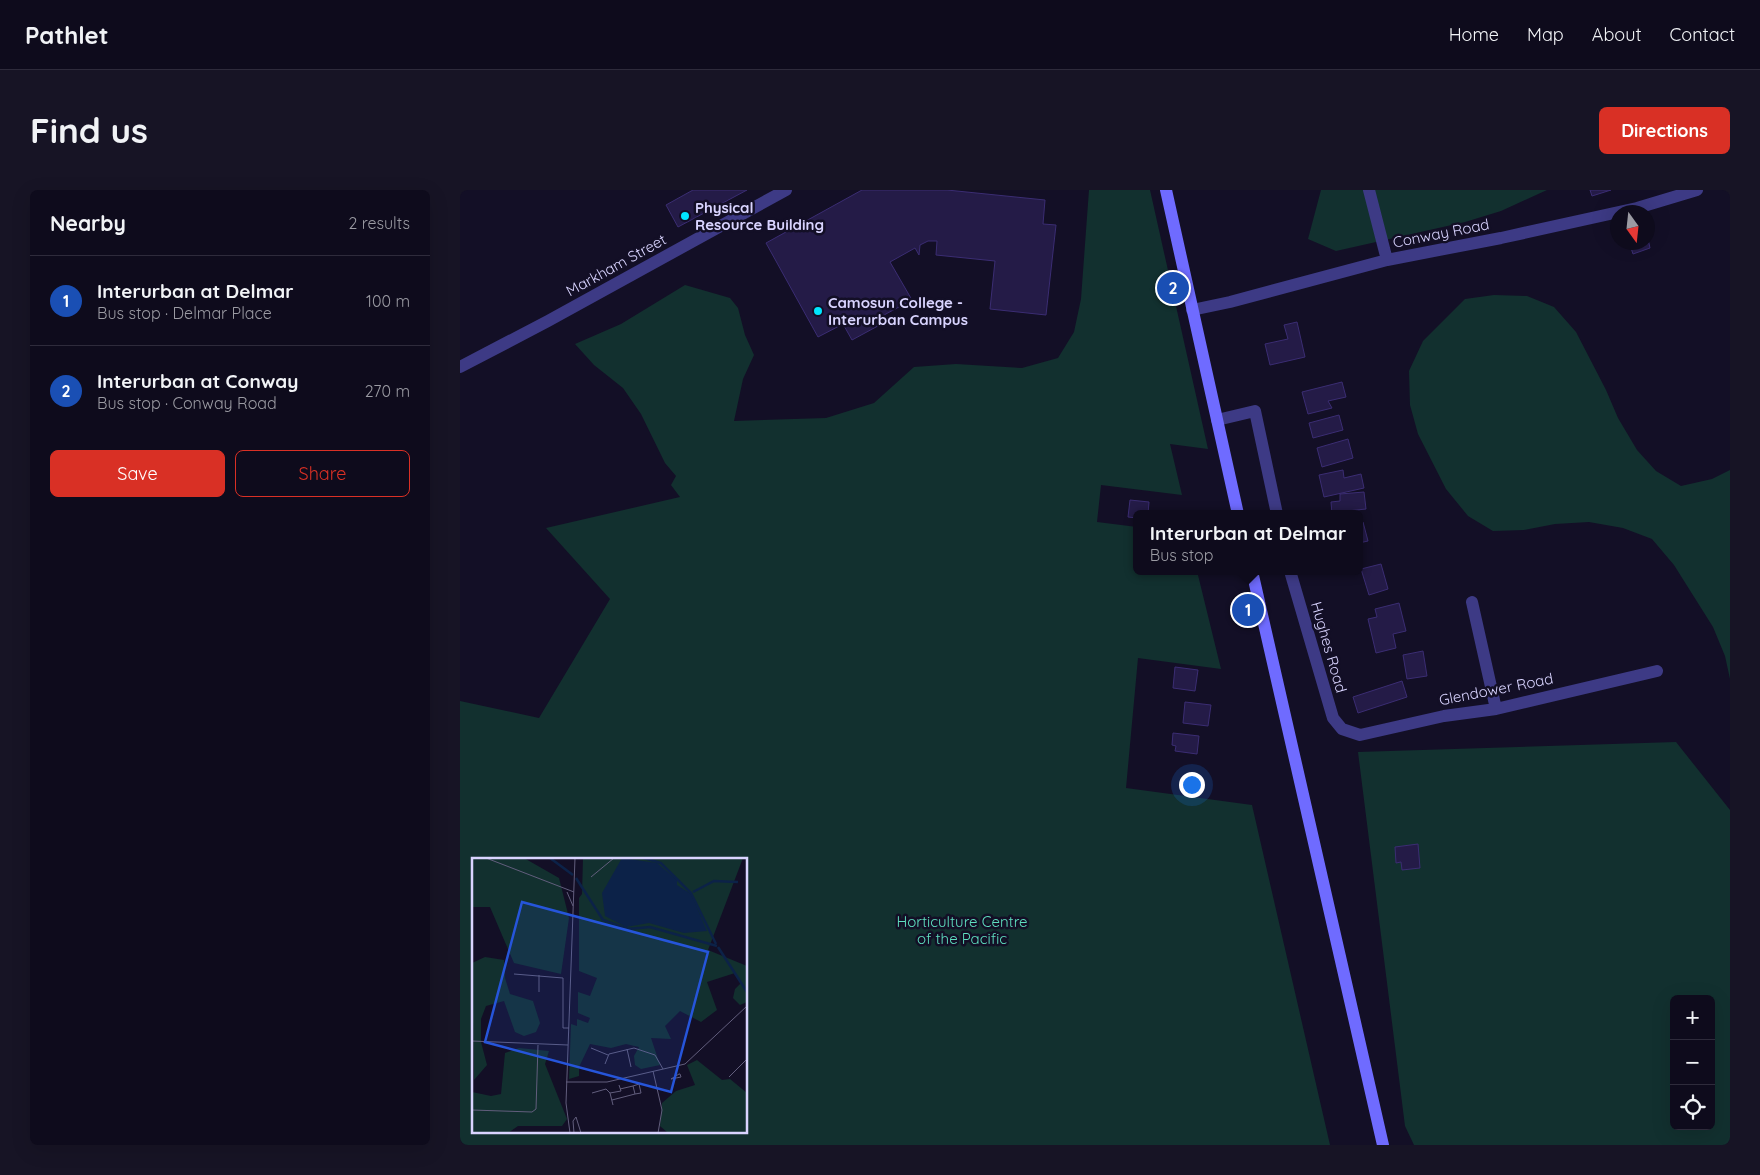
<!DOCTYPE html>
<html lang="en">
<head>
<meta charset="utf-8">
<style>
	body { margin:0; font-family:Quicksand,sans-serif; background:#171425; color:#f1f3f6 }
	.controls { position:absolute; right:15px; bottom:15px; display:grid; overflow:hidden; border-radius:8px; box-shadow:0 5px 20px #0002 }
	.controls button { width:45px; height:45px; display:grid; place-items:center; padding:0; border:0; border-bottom:1px solid #2e2b3b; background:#0e0b1c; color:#f1f3f6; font:25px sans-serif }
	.compass { position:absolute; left:1150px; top:15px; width:45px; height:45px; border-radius:50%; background:#0e0b1c; box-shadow:0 5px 20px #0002; rotate:165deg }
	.you { position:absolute; left:731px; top:594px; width:18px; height:18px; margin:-12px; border:4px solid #fff; border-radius:50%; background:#1a73e8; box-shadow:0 0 0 8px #1a73e833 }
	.badge { display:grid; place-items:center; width:32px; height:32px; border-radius:50%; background:#d93025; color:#fff; font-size:16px; font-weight:700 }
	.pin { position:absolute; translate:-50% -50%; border:2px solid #fff; box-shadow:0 1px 5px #0006 }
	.popup { position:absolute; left:673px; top:320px; width:230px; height:65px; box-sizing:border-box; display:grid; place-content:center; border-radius:8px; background:#0e0b1c; filter:drop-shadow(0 1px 4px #0005); font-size:16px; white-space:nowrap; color:#9b9ba3 }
	.popup b { font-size:19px; color:#f1f3f6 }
	.popup::after { content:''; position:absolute; left:50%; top:100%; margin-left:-10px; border:10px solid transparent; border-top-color:#0e0b1c }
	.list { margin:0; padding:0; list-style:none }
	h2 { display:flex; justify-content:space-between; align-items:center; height:65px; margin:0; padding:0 20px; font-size:21px }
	h2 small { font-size:16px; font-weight:400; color:#9b9ba3 }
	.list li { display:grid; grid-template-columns:32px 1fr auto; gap:15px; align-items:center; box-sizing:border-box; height:90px; padding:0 20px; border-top:1px solid #2e2b3b }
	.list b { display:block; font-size:19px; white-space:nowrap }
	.list p { margin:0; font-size:16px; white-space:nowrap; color:#9b9ba3 }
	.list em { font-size:16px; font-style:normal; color:#9b9ba3 }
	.actions { display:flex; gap:10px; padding:15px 20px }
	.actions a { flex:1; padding:11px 0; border:1px solid #d93025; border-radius:8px; text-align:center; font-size:18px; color:#d93025 }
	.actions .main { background:#d93025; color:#fff }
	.icon { flex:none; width:28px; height:28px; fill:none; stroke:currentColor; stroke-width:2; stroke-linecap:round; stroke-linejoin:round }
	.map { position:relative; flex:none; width:1270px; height:955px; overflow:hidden; border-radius:8px }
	header { display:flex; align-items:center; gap:30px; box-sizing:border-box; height:70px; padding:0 25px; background:#0e0b1c; border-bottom:1px solid #2e2b3b }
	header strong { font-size:24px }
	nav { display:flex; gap:28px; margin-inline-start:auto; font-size:18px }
	.intro { display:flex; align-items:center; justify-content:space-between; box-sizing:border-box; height:120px; padding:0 30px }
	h1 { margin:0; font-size:35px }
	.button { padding:12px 22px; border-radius:8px; background:#d93025; color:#fff; font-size:18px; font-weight:700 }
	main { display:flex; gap:30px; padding:0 30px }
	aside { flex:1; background:#0e0b1c; border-radius:8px; box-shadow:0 5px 20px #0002 }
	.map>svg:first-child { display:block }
	.green { fill:#12302f; fill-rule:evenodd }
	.building { fill:#241b47; stroke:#3b2d73 }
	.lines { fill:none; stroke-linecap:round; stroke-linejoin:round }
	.street { stroke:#3d3a85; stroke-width:12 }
	.secondary { stroke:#6f6bff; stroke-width:12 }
	.poi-dot { fill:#00e5ff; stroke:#130f26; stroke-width:2 }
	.labels { text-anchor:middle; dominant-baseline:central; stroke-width:5; stroke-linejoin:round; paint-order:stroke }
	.poi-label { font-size:15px; font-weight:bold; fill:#d9d4ff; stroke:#130f26; text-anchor:start }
	.street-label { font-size:15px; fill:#d9d4ff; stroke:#130f26 }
	.park-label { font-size:15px; fill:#5fe0c0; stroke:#130f26 }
	.inset-river { fill:none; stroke:#0c2248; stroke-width:2.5 }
	.inset-road { fill:none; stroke:#625e7d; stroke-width:1 }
	.view { fill:#2655da; fill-opacity:0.15; stroke:#2655da; stroke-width:2.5 }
	.inset-edge { fill:none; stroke:#d9d4ff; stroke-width:2.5 }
</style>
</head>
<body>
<header>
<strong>Pathlet</strong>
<nav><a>Home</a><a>Map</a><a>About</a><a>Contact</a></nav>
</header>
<div class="intro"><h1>Find us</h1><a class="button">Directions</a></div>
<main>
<aside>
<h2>Nearby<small>2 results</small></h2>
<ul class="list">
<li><span class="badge" style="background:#1a4fb4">1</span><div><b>Interurban at Delmar</b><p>Bus stop · Delmar Place</p></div><em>100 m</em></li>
<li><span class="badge" style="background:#1a4fb4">2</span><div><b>Interurban at Conway</b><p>Bus stop · Conway Road</p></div><em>270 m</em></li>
</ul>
<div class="actions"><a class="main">Save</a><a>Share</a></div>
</aside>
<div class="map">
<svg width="1270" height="955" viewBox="0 0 1270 955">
	<rect width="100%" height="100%" fill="#130f26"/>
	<path class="green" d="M 629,0 L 690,0 L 748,259 L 710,254 L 722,305 L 641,295 L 637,332 L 677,337 L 677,381 L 737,381 L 761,479 L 678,468 L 666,598 L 792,615 L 870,955 L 0,955 L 0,511 L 79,528 L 150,409 L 86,338 L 220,307 L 211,295 L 216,286 L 205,273 L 181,224 L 163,198 L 134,175 L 115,154 L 161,134 L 225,95 L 270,108 L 278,118 L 285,145 L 294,165 L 283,189 L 274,231 L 366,228 L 414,213 L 454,177 L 496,174 L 562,178 L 598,168 L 614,142 L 621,109 ZM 14,669 L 286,669 L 286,941 L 14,941 Z
		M 861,0 L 1087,0 L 1041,21 L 1005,32 L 876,61 L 848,49 Z
		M 1034,105 L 1067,106 L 1094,117 L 1116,142 L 1146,200 L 1158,228 L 1177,260 L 1196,281 L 1221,296 L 1252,289 L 1270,280 L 1270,489 L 1265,466 L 1253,437 L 1214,375 L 1192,349 L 1163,338 L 1129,332 L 1095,334 L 1064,340 L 1033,341 L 1008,326 L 986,299 L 958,244 L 950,215 L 949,181 L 963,151 L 1005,109 Z
		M 1216,552 L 1270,620 L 1270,955 L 954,955 L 945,936 L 898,562 ZM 1214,809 L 1251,809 L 1251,936 L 1214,936 Z"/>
	<path class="building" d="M 233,0 L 287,0 L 218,37 L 206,15 Z
		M 402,0 L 487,0 L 585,10 L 583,34 L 596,35 L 586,125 L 530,119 L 535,71 L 476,65 L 477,51 L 468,51 L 460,55 L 459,65 L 455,58 L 430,72 L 452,110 L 424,125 L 427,131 L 392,150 L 383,134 L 358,147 L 306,53 Z
		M 1130,0 L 1151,0 L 1132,6 Z
		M 1188,49 L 1190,58 L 1173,64 L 1169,52 L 1188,52 Z
		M 837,132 L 845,167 L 810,175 L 805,154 L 828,149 L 824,135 Z
		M 882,192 L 886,207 L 868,211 L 872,218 L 848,224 L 842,202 Z
		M 879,225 L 883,240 L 853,248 L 849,233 Z
		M 888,249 L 893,268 L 862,277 L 857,258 Z
		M 883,280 L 884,288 L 901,284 L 904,298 L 864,307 L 859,285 Z
		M 904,302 L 906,319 L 887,321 L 888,324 L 872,324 L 871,312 L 880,311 L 880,304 Z
		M 670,310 L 689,312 L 688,324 L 677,324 L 677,328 L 668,327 Z
		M 903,332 L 908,351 L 899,353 L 899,333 Z
		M 921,374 L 928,399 L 909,405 L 901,379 Z
		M 939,413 L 946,441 L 933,444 L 936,458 L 916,463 L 908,429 L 917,427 L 915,419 Z
		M 963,461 L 967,486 L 947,489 L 943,465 Z
		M 715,477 L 738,480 L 735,501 L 713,498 Z
		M 942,491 L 947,507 L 898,523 L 893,507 Z
		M 725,512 L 751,515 L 748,536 L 723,533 Z
		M 713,543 L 739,546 L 737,564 L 715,561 L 716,556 L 712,555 Z
		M 958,654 L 960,678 L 942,680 L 941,672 L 936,673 L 935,657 Z"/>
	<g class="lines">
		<path class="street" d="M 909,0 L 927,70
			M 732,120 L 770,112 L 927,70 L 1041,48 L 1177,18 L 1237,0
			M 0,177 L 88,131 L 326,0
			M 757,230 L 795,221 L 817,324
			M 830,381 L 873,528 L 882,539 L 900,545 L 984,526 L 1036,519 L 1197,481
			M 1012,412 L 1036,519"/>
		<path class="secondary" d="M 706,0 L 778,324
			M 792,381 L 923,955"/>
	</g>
	<g class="poi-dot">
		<circle cx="225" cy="26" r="5"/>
		<circle cx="358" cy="121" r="5"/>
	</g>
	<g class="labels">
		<g class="poi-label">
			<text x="235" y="17">Physical<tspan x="235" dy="17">Resource Building</tspan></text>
			<text x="368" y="112">Camosun College -<tspan x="368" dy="17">Interurban Campus</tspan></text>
		</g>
		<g class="street-label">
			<text transform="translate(981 43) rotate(-11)">Conway Road</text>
			<text transform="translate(156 75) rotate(-29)">Markham Street</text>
			<text transform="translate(869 457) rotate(74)">Hughes Road</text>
			<text transform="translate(1036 499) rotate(-11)">Glendower Road</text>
		</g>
		<g class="park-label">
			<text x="502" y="731">Horticulture Centre<tspan x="502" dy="17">of the Pacific</tspan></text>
		</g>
	</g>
	<g transform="translate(12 668)">
		<rect width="275" height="275" fill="#130f26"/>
		<path d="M 0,0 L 52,0 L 87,20 L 97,60 L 89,116 L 42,105 L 18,49 L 0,49 ZM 111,0 L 271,0 L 236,92 L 275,108 L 275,144 L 268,147 L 261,140 L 263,131 L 269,125 L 263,115 L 235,124 L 245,152 L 229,164 L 208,153 L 193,168 L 199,181 L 179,180 L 188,207 L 169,211 L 163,207 L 162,198 L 167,189 L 154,186 L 139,190 L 118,186 L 107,209 L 107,218 L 97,221 L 99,166 L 105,168 L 105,161 L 116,165 L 118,160 L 106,155 L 106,134 L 118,138 L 125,120 L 107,113 L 107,40 L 110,36 ZM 13,99 L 32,102 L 33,120 L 38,136 L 61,143 L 68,165 L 64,174 L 52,178 L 43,174 L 32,143 L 14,148 L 9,161 L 9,184 L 15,207 L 2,222 L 0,105 ZM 47,190 L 77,193 L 73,206 L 95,261 L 90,268 L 46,268 L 36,275 L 0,274 L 0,234 L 19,238 L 29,236 L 33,195 ZM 225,202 L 250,222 L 258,221 L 275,235 L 275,275 L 196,275 L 188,268 L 190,245 L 204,233 L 223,227 L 215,207 Z" fill="#12302f"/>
		<path d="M 150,0 L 185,5 L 205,22 L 205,27 L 219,36 L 235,73 L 212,75 L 177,65 L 154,69 L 133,58 L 130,35 Z" fill="#0c2248"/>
		<path class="inset-river" d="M 78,0 L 101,17M 172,0 L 189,5 L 219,35 L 244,86M 104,20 L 131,62 L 156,71 L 178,69 L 245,88M 221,34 L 242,23 L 266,24M 246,89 L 275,134"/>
		<path class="inset-road" d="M 14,0 L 102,34M 119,19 L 142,0M 95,34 L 101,48M 42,116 L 91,120 L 91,170 L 97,170M 67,134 L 67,117M 0,183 L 96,187M 119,190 L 136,197M 155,191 L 159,209M 133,206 L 137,196 L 162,190 L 183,197 L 191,211M 181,213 L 190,252 L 186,275M 208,216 L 209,219 L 199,221 L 207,216 ZM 257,219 L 275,201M 94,224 L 135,224 L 213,206 L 275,148M 161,228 L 167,226 L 169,235 L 163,236M 120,235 L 134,231 L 138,235M 140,242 L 163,236 L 161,228 L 148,231M 141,247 L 138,235 L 149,233 L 147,227M 0,252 L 60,254 L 64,251 L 66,187M 98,275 L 94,245 L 103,0M 102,275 L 101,263 L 104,259 L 109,275"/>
		<path class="view" d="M 50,44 L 236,94 L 199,234 L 13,184 Z"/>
		<rect width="275" height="275" class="inset-edge"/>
	</g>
</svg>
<div class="controls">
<button>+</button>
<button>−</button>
<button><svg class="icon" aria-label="locate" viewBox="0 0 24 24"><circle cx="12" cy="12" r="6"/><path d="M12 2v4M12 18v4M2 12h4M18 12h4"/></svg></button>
</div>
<svg class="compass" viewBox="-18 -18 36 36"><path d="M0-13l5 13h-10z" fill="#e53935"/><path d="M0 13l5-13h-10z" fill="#9b9ba3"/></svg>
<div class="you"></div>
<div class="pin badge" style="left:788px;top:420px;background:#1a4fb4">1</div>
<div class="popup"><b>Interurban at Delmar</b>Bus stop</div>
<div class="pin badge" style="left:713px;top:98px;background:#1a4fb4">2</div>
</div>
</main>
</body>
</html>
